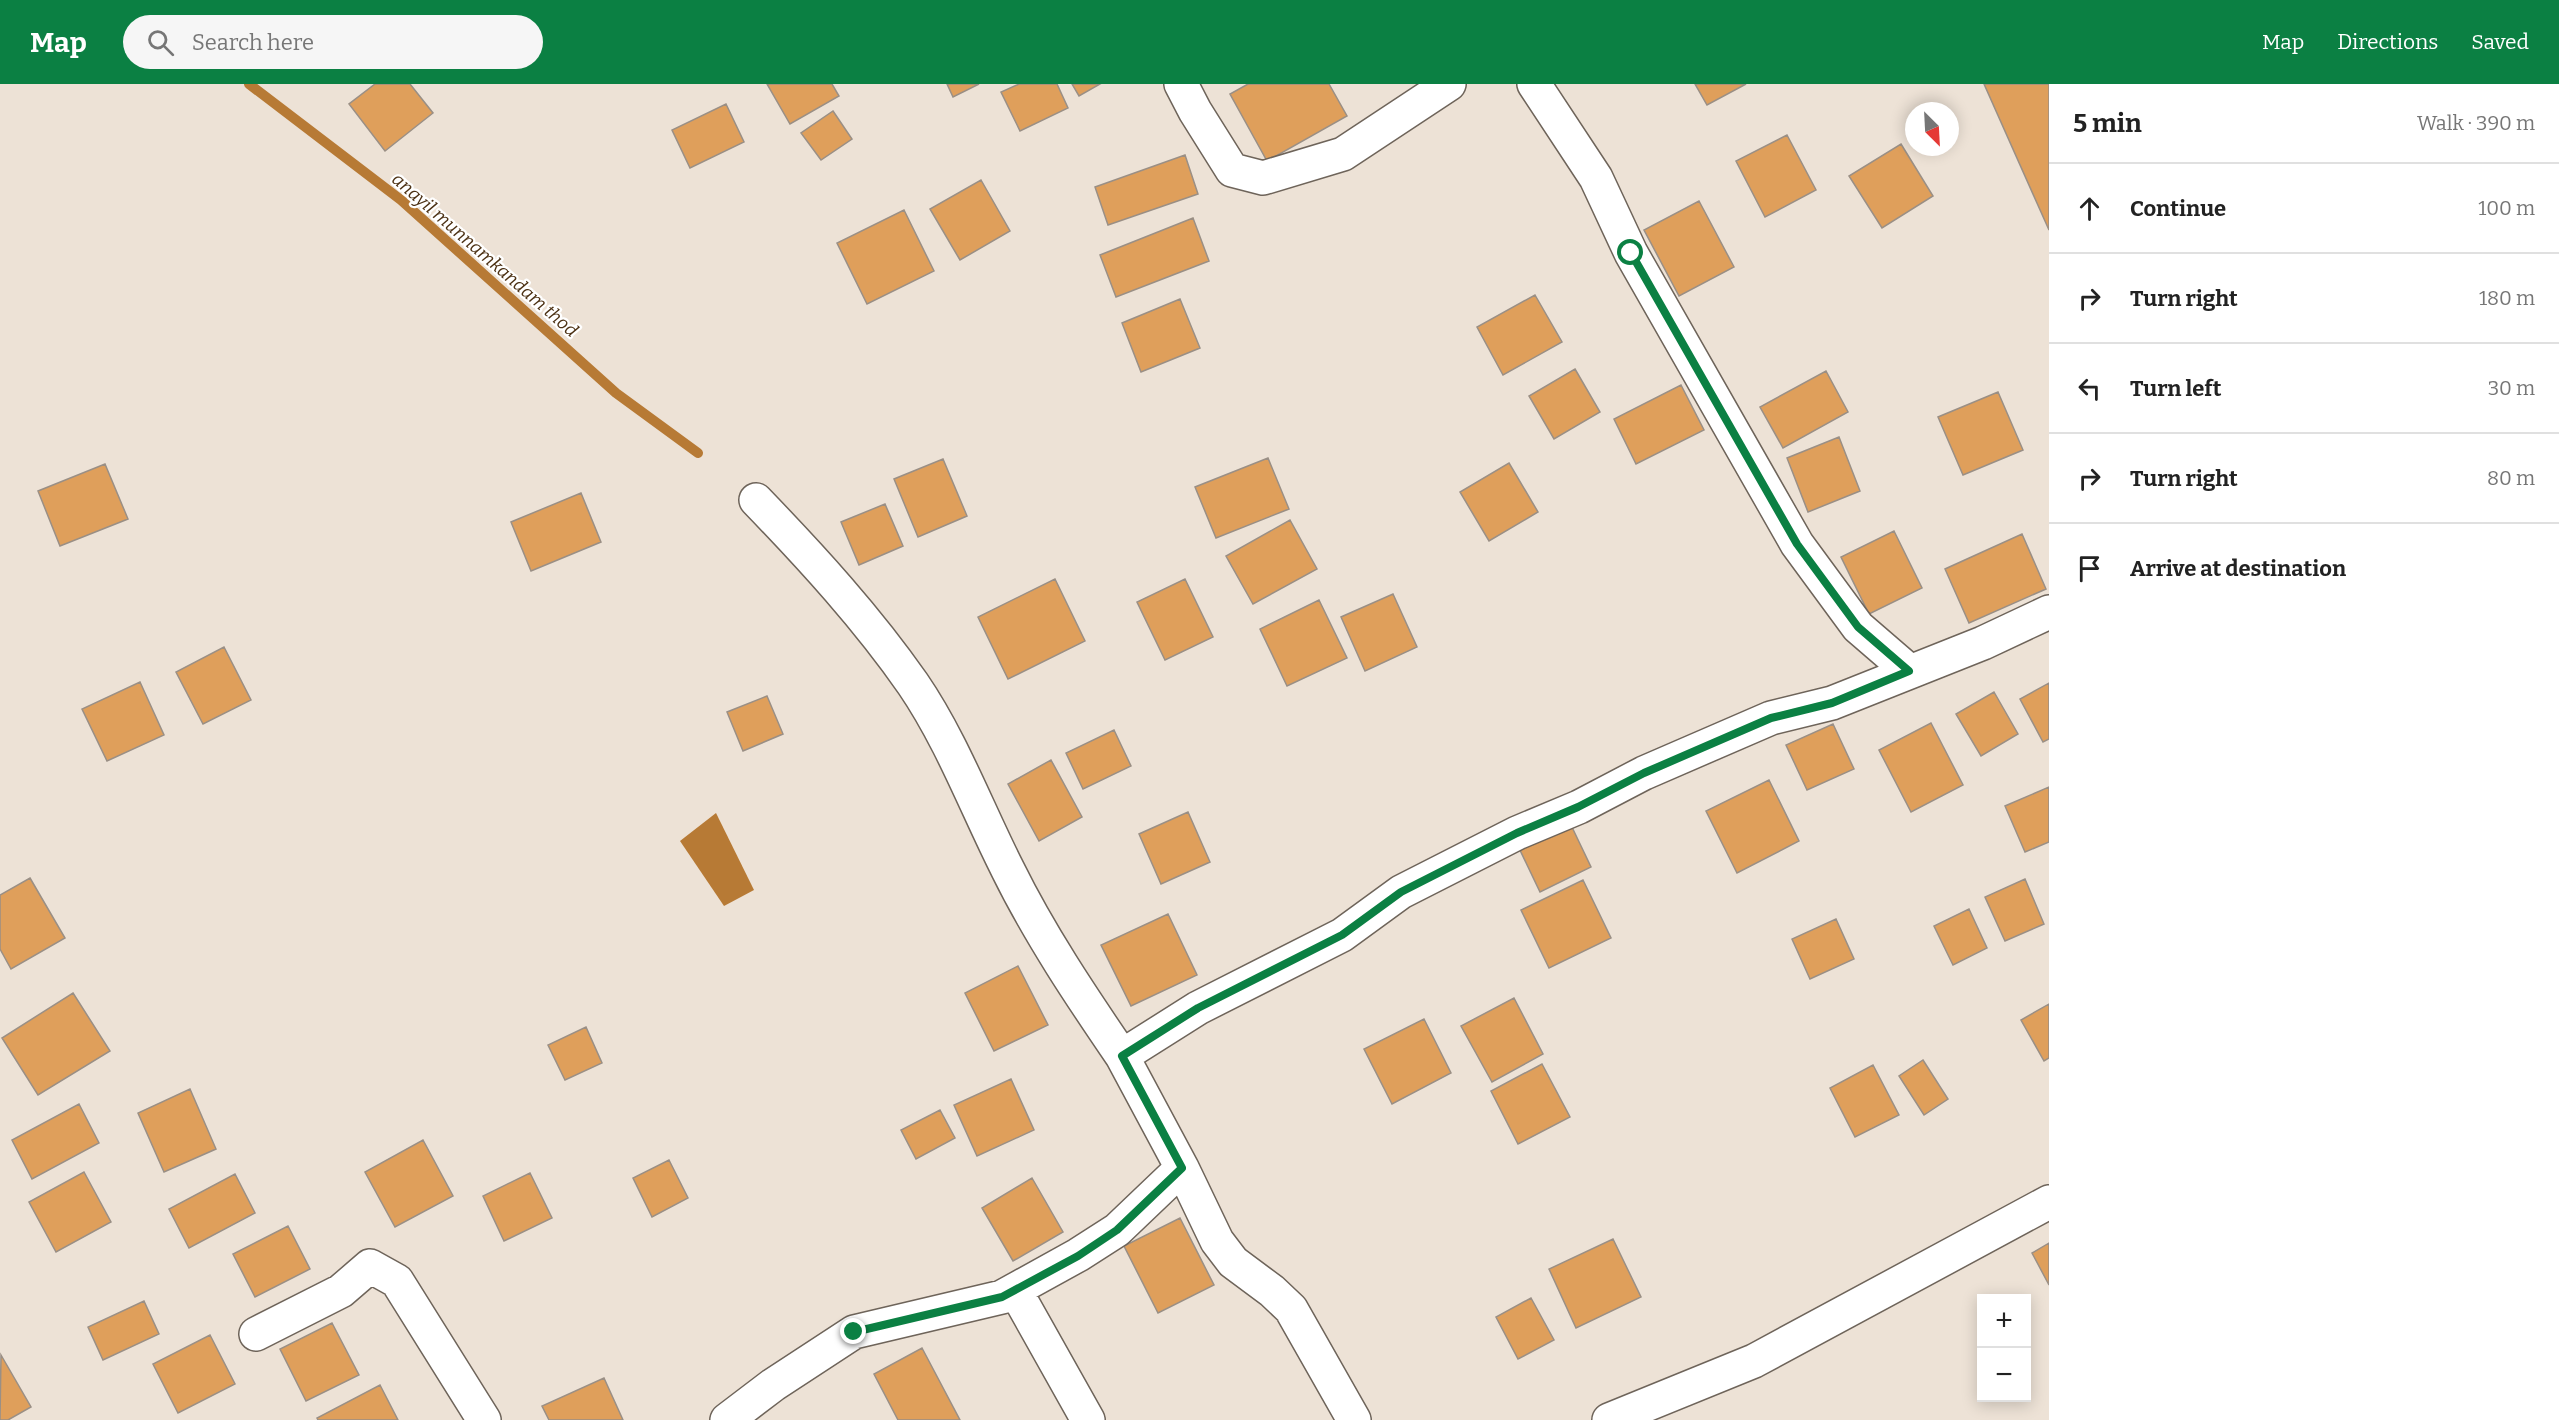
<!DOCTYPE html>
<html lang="en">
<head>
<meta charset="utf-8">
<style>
	body { margin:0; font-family:Bitter,serif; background:#f6f6f6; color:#222 }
	.controls { position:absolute; right:18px; bottom:18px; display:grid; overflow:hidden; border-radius:0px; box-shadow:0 3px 15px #0003 }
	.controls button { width:54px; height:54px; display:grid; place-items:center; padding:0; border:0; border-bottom:2px solid #e0e0e0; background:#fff; color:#222; font:30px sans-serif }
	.compass { position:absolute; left:1905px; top:18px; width:54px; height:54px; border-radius:50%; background:#fff; box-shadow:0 3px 15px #0003; rotate:156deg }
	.stop { position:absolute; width:18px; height:18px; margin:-14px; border:4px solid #0b8043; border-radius:50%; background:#fff }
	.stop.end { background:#0b8043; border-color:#fff; box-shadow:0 2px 6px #0008 }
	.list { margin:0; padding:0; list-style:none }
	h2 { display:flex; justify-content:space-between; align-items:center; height:78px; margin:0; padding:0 24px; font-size:26px }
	h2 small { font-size:20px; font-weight:400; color:#767676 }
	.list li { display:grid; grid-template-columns:39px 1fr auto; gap:18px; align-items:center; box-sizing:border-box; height:90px; padding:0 24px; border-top:2px solid #e0e0e0 }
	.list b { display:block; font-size:22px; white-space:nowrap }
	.list em { font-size:20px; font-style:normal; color:#767676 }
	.icon { flex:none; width:33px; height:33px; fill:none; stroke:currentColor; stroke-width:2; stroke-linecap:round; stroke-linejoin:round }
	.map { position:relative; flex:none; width:2049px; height:1336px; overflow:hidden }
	header { display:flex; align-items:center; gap:36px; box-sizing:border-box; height:84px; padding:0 30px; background:#0b8043; color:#fff }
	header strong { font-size:28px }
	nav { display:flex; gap:33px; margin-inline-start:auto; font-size:21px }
	.search { width:420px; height:54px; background:#f6f6f6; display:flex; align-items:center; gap:15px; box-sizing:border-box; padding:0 21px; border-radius:33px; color:#767676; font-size:22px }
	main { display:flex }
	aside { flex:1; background:#fff }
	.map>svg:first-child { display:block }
	.water { fill:#b77a35 }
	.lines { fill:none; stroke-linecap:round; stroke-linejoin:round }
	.stream { stroke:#b77a35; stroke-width:10 }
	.building { fill:#df9f5b; stroke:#9a8f85; stroke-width:1.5 }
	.minor-casing { stroke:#6e645a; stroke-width:36 }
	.minor { stroke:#fff; stroke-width:33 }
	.route { stroke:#0b8043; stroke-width:8 }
	.labels { text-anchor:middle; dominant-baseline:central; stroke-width:4.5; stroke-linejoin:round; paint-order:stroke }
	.water-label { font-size:18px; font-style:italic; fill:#4c3114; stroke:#fff }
</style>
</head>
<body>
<header>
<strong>Map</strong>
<div class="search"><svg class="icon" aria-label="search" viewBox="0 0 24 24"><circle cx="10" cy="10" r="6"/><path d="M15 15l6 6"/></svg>Search here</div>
<nav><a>Map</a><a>Directions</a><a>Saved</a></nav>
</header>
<main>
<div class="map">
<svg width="2049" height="1336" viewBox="0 0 2049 1336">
	<rect width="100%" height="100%" fill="#ede2d6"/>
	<path class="water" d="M 716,729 L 754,806 L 724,822 L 680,757 Z"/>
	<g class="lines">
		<path class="stream" d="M 249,0 L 401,116 L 616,309 L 698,369"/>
	</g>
	<path class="building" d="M 375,0 L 410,0 L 433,29 L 385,67 L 349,20 Z
		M 767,0 L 832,0 L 839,12 L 790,40 Z
		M 947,0 L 979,0 L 953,13 Z
		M 1019,0 L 1057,0 L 1068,24 L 1020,47 L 1001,8 Z
		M 1072,0 L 1100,0 L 1079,12 Z
		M 1248,0 L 1329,0 L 1347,32 L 1267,77 L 1230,10 Z
		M 1695,0 L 1746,0 L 1707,21 Z
		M 1984,0 L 2049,0 L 2049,146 Z
		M 726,20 L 744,58 L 690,84 L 672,46 Z
		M 833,27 L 852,55 L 821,76 L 801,49 Z
		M 1787,51 L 1816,106 L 1765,133 L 1736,77 Z
		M 1901,60 L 1933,112 L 1882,144 L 1849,92 Z
		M 1185,71 L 1198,110 L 1108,141 L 1095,103 Z
		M 981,96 L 1010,147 L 960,176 L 930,125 Z
		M 1699,117 L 1734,183 L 1679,212 L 1644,146 Z
		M 904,126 L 934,187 L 867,220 L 837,159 Z
		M 1193,134 L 1209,177 L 1116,213 L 1100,171 Z
		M 1535,211 L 1562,258 L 1503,291 L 1477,243 Z
		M 1180,215 L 1200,264 L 1141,288 L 1122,239 Z
		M 1575,285 L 1600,328 L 1554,355 L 1529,312 Z
		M 1826,287 L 1848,328 L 1783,364 L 1760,323 Z
		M 1681,301 L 1704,346 L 1636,380 L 1614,335 Z
		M 1998,308 L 2023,366 L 1963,391 L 1938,333 Z
		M 1839,353 L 1860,407 L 1808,428 L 1787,374 Z
		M 1268,374 L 1289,425 L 1216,454 L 1195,403 Z
		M 943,375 L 967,432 L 918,453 L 894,395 Z
		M 1509,379 L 1538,428 L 1489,457 L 1460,408 Z
		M 105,380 L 128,435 L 60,462 L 38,407 Z
		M 581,409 L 601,458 L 531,487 L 511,438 Z
		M 885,420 L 903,462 L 859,481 L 841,438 Z
		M 1290,436 L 1317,485 L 1253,520 L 1226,472 Z
		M 1894,447 L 1922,504 L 1869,530 L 1841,473 Z
		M 2022,450 L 2046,505 L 1969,539 L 1945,485 Z
		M 1055,495 L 1085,557 L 1008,595 L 978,533 Z
		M 1185,495 L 1213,553 L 1165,576 L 1137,518 Z
		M 1393,510 L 1417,563 L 1365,587 L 1341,533 Z
		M 1319,516 L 1347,574 L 1287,602 L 1260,545 Z
		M 224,563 L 251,616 L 203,640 L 176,588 Z
		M 140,598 L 164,651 L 107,677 L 82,625 Z
		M 2049,599 L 2049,655 L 2043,658 L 2020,615 Z
		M 1994,608 L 2018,650 L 1981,672 L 1956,630 Z
		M 767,612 L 783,650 L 743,667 L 727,628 Z
		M 1931,639 L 1963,701 L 1911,728 L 1879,666 Z
		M 1833,640 L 1854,685 L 1807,706 L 1786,661 Z
		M 1114,646 L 1131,682 L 1083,705 L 1066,669 Z
		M 1051,676 L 1082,733 L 1039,757 L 1008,700 Z
		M 1769,696 L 1799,757 L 1737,789 L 1706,727 Z
		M 2049,703 L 2049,758 L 2025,768 L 2005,722 Z
		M 1188,728 L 1210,778 L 1161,800 L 1139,750 Z
		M 1570,739 L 1591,783 L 1540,808 L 1519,764 Z
		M 30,794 L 65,854 L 11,885 L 0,865 L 0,811 Z
		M 2025,795 L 2044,840 L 2005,857 L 1985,813 Z
		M 1583,796 L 1611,854 L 1549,884 L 1521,826 Z
		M 1969,825 L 1987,864 L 1953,881 L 1934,842 Z
		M 1168,830 L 1197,891 L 1131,922 L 1101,861 Z
		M 1836,835 L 1854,875 L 1810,895 L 1792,855 Z
		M 1018,882 L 1048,941 L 994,967 L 965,909 Z
		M 73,909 L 110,967 L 38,1011 L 2,954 Z
		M 1514,914 L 1543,970 L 1492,998 L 1461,942 Z
		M 2049,920 L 2049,974 L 2044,977 L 2021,936 Z
		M 1424,935 L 1451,989 L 1392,1020 L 1364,965 Z
		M 586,943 L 602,979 L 565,996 L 548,961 Z
		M 1923,976 L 1948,1015 L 1924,1031 L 1899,992 Z
		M 1542,980 L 1570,1033 L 1518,1060 L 1491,1007 Z
		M 1873,981 L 1899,1031 L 1855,1053 L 1830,1004 Z
		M 1011,995 L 1034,1046 L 977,1072 L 954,1021 Z
		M 190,1005 L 216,1065 L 164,1088 L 138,1029 Z
		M 79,1020 L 99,1059 L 32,1095 L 12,1056 Z
		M 940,1026 L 955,1054 L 916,1075 L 901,1046 Z
		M 423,1056 L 453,1112 L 395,1143 L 365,1088 Z
		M 669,1076 L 688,1114 L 652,1133 L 633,1094 Z
		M 84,1088 L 111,1138 L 56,1168 L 29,1118 Z
		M 530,1089 L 552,1134 L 504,1157 L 483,1112 Z
		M 235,1090 L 255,1129 L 189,1164 L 169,1125 Z
		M 1032,1094 L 1063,1148 L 1013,1177 L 982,1124 Z
		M 1180,1134 L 1214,1201 L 1158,1229 L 1124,1162 Z
		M 288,1142 L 310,1185 L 255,1213 L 233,1170 Z
		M 1613,1155 L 1641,1213 L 1576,1244 L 1549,1185 Z
		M 2049,1159 L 2049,1201 L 2032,1169 Z
		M 1531,1214 L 1554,1256 L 1518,1275 L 1496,1233 Z
		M 144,1217 L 159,1250 L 103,1276 L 88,1243 Z
		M 332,1239 L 359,1291 L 306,1317 L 280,1265 Z
		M 210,1251 L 235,1300 L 178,1329 L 153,1280 Z
		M 922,1264 L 960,1336 L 898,1336 L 874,1290 Z
		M 1,1271 L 31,1323 L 8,1336 L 0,1336 Z
		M 604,1294 L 623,1336 L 549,1336 L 542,1322 Z
		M 380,1301 L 398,1336 L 318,1336 L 317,1334 Z"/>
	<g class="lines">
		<g class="minor-casing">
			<path id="minor" d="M 1181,0 L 1195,27 L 1232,86 L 1263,94 L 1343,70 L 1449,0
				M 1534,0 L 1596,94 L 1631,169 L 1797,460 L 1858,543 L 1909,587
				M 756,416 C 812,474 867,534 913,600 C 952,657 977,725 1008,786 C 1040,851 1081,912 1122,972
				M 1182,1084 L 1217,1157 L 1233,1178 L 1272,1207 L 1291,1225 L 1354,1336
				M 1015,1206 L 1088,1336
				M 256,1250 L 341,1207 L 370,1182 L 397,1197 L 484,1336
				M 727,1336 L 773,1301 L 854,1248 L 1002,1213 L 1078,1171 L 1117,1146 L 1182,1084 L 1122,972 L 1198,924 L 1342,851 L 1401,808 L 1517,749 L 1579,723 L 1644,689 L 1771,634 L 1832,619 L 1983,559 L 2049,528
				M 1609,1336 L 1754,1277 L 2049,1118"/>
		</g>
		<use href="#minor" class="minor"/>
	</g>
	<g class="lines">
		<path class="route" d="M 854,1248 L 1002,1213 L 1078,1172 L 1117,1146 L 1182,1084 L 1122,972 L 1198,924 L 1342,851 L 1401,808 L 1517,749 L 1578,723 L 1644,689 L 1771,634 L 1832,619 L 1909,587 L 1858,543 L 1797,460 L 1631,169"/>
	</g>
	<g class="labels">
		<g class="water-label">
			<text transform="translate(485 171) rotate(41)">anayil munnamkandam thod</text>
		</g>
	</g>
</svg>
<div class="controls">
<button>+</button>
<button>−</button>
</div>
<svg class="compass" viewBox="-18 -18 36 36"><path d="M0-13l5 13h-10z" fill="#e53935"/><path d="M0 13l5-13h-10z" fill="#767676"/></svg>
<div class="stop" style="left:1631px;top:169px"></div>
<div class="stop end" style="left:854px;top:1248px"></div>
</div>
<aside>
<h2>5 min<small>Walk · 390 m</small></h2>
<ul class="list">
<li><svg class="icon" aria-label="ahead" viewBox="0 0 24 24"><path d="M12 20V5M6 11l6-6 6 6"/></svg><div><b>Continue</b></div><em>100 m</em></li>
<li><svg class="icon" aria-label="right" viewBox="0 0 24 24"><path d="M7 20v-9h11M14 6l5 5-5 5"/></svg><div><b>Turn right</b></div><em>180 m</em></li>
<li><svg class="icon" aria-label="left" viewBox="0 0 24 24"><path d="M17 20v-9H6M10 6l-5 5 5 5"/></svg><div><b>Turn left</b></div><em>30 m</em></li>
<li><svg class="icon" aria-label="right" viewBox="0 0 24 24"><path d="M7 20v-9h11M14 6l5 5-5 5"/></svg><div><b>Turn right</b></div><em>80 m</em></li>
<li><svg class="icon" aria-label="arrive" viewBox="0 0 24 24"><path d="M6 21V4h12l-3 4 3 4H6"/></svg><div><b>Arrive at destination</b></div></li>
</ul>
</aside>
</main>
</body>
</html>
